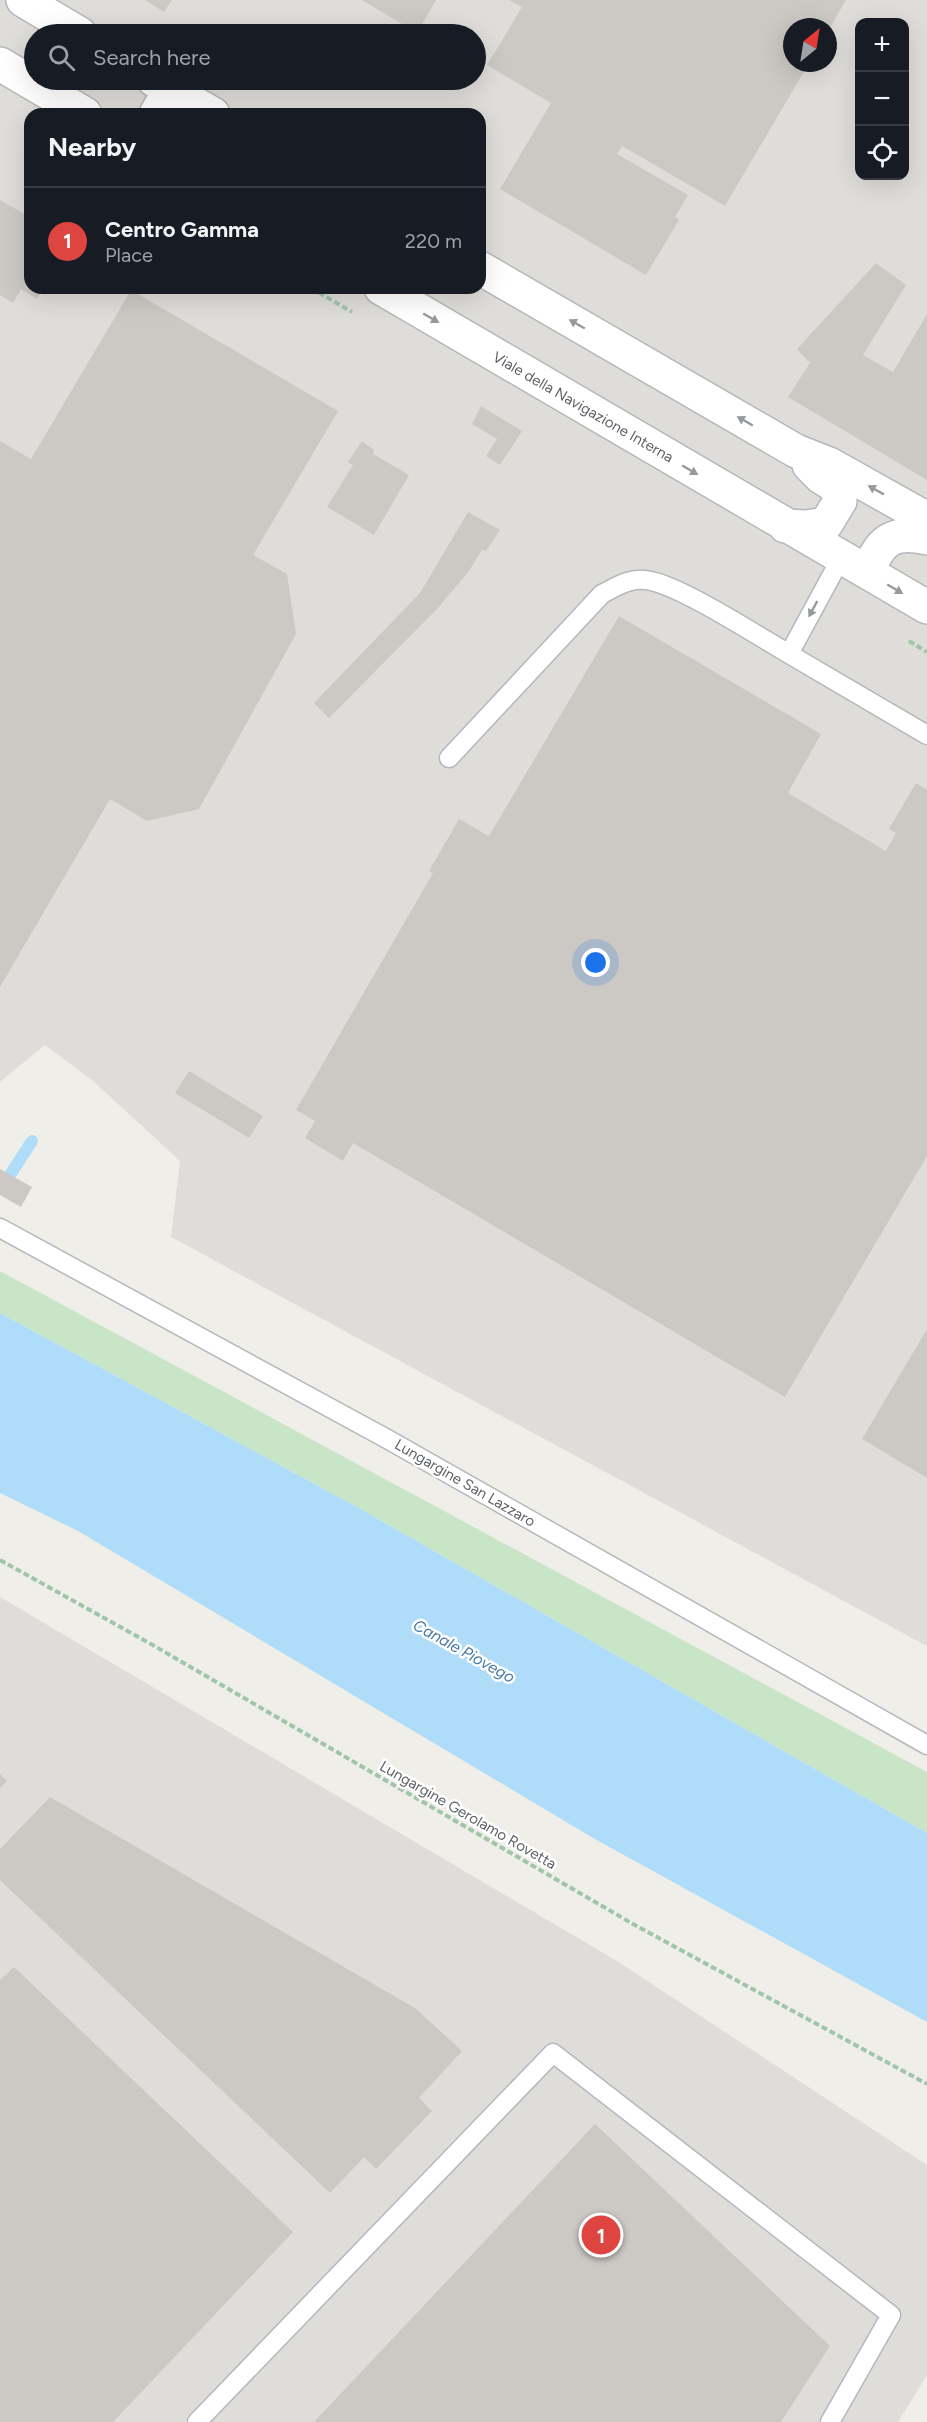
<!DOCTYPE html>
<html lang="en">
<head>
<meta charset="utf-8">
<style>
	body { margin:0; font-family:Figtree,sans-serif; background:#20242c; color:#f1f3f6 }
	.controls { position:absolute; right:18px; top:18px; display:grid; overflow:hidden; border-radius:12px; box-shadow:0 6px 24px #0002 }
	.controls button { width:54px; height:54px; display:grid; place-items:center; padding:0; border:0; border-bottom:2px solid #363941; background:#171b24; color:#f1f3f6; font:30px sans-serif }
	.compass { position:absolute; left:783px; top:18px; width:54px; height:54px; border-radius:50%; background:#171b24; box-shadow:0 6px 24px #0002; rotate:30deg }
	.you { position:absolute; left:596px; top:963px; width:21px; height:21px; margin:-15px; border:4px solid #fff; border-radius:50%; background:#1a73e8; box-shadow:0 0 0 9px #1a73e833 }
	.badge { display:grid; place-items:center; width:39px; height:39px; border-radius:50%; background:#de4440; color:#fff; font-size:20px; font-weight:700 }
	.pin { position:absolute; translate:-50% -50%; border:3px solid #fff; box-shadow:0 2px 6px #0006 }
	.list { margin:0; padding:0; list-style:none }
	h2 { display:flex; justify-content:space-between; align-items:center; height:78px; margin:0; padding:0 24px; font-size:26px }
	h2 small { font-size:20px; font-weight:400; color:#9ea1a6 }
	.list li { display:grid; grid-template-columns:39px 1fr auto; gap:18px; align-items:center; box-sizing:border-box; height:108px; padding:0 24px; border-top:2px solid #363941 }
	.list b { display:block; font-size:22px; white-space:nowrap }
	.list p { margin:0; font-size:20px; white-space:nowrap; color:#9ea1a6 }
	.list em { font-size:20px; font-style:normal; color:#9ea1a6 }
	.icon { flex:none; width:33px; height:33px; fill:none; stroke:currentColor; stroke-width:2; stroke-linecap:round; stroke-linejoin:round }
	.map { position:relative; flex:none; width:927px; height:2422px; overflow:hidden }
	.search { position:absolute; background:#171b24; box-shadow:0 6px 24px #0002; left:24px; top:24px; width:462px; height:66px; display:flex; align-items:center; gap:15px; box-sizing:border-box; padding:0 21px; border-radius:33px; color:#9ea1a6; font-size:22px }
	.panel { position:absolute; background:#171b24; box-shadow:0 6px 24px #0002; left:24px; top:108px; width:462px; height:186px; border-radius:18px }
	.map>svg:first-child { display:block }
	.industrial { fill:#dfddda; fill-rule:evenodd }
	.green { fill:#c8e5c7 }
	.water { fill:#afddf9 }
	.lines { fill:none; stroke-linecap:round; stroke-linejoin:round }
	.stream { stroke:#afddf9; stroke-width:12 }
	.building { fill:#ccc9c4 }
	.service-casing { stroke:#b5b8bb; stroke-width:21 }
	.minor-casing { stroke:#b5b8bb; stroke-width:36 }
	.path { stroke:#a0c6a9; stroke-width:4; stroke-dasharray:6 3; stroke-linecap:butt }
	.service { stroke:#fff; stroke-width:18 }
	.minor { stroke:#fff; stroke-width:33 }
	.oneway { fill:#979a9c }
	.labels { text-anchor:middle; dominant-baseline:central; stroke-width:5; stroke-linejoin:round; paint-order:stroke }
	.street-label { font-size:15px; fill:#5f6367; stroke:#fff }
	.water-label { font-size:16px; font-style:italic; fill:#4879a2; stroke:#fff }
</style>
</head>
<body>
<div class="map">
<svg width="927" height="2422" viewBox="0 0 927 2422">
	<rect width="100%" height="100%" fill="#f0eee8"/>
	<path class="industrial" d="M 0,0 L 927,0 L 927,1646 L 171,1237 L 180,1161 L 93,1081 L 45,1045 L 0,1082 ZM 860,22 L 904,22 L 904,176 L 860,176 ZM 792,27 L 828,27 L 828,63 L 792,63 ZM 34,34 L 476,34 L 476,80 L 34,80 ZM 30,114 L 480,114 L 480,288 L 30,288 Z
		M 0,1597 L 617,1961 L 927,2165 L 927,2375 L 898,2422 L 0,2422 Z"/>
	<path class="green" d="M 0,1271 L 927,1772 L 927,1833 L 357,1507 L 0,1313 Z"/>
	<path class="water" d="M 0,1313 L 357,1507 L 927,1833 L 927,2022 L 593,1838 L 78,1531 L 0,1493 Z"/>
	<g class="lines">
		<path class="stream" d="M 10,1175 L 32,1141"/>
	</g>
	<path class="building" d="M 145,0 L 172,0 L 164,12 Z
		M 362,0 L 436,0 L 417,33 Z
		M 509,0 L 846,0 L 828,31 L 828,27 L 792,27 L 792,63 L 809,63 L 725,206 L 622,146 L 617,154 L 688,195 L 675,217 L 679,220 L 646,275 L 500,189 L 551,103 L 487,65 L 522,7 Z
		M 0,200 L 30,217 L 30,288 L 44,288 L 37,299 L 21,289 L 13,303 L 0,295 Z
		M 876,263 L 906,285 L 863,355 L 893,372 L 927,314 L 927,480 L 788,397 L 810,363 L 797,349 Z
		M 131,290 L 338,411 L 253,555 L 287,574 L 296,634 L 199,809 L 147,821 L 110,799 L 0,987 L 0,441 L 31,459 Z
		M 481,406 L 522,431 L 500,465 L 486,456 L 497,439 L 472,424 Z
		M 362,441 L 374,450 L 373,454 L 409,475 L 374,535 L 327,507 L 353,465 L 348,462 Z
		M 468,512 L 500,530 L 486,551 L 482,550 L 469,571 L 437,609 L 329,718 L 314,703 L 420,593 Z
		M 619,616 L 821,734 L 788,793 L 886,851 L 896,833 L 889,829 L 916,783 L 927,790 L 927,1156 L 785,1397 L 353,1143 L 343,1161 L 305,1138 L 315,1121 L 296,1110 L 433,873 L 429,871 L 459,819 L 489,836 Z
		M 189,1071 L 263,1116 L 249,1138 L 175,1093 Z
		M 0,1169 L 32,1187 L 21,1207 L 0,1195 Z
		M 927,1329 L 927,1478 L 862,1439 Z
		M 0,1774 L 7,1781 L 0,1788 Z
		M 50,1797 L 415,2008 L 462,2051 L 419,2098 L 432,2111 L 376,2169 L 364,2157 L 330,2193 L 0,1880 L 0,1849 Z
		M 14,1967 L 293,2232 L 113,2422 L 0,2422 L 0,1980 Z
		M 595,2124 L 830,2346 L 781,2422 L 314,2422 Z"/>
	<g class="lines">
		<g class="service-casing">
			<path id="service" d="M 841,558 L 789,654 L 927,735
				M 449,758 L 602,594 C 616,587 629,578 645,580 C 675,582 758,636 789,654
				M 0,1228 L 389,1440 L 927,1745
				M 197,2422 L 553,2053 L 891,2315 L 830,2422"/>
		</g>
		<g class="minor-casing">
			<path id="minor" d="M 23,0 L 80,34
				M 0,64 L 85,114
				M 154,80 L 213,114
				M 156,114 L 170,89
				M 480,268 L 796,451 L 829,464 L 927,519
				M 381,288 L 927,607
				M 785,526 L 806,527 L 826,524 L 840,501 L 837,487 L 821,477 L 809,465
				M 867,572 C 881,541 891,530 927,538"/>
		</g>
		<path class="path" d="M 311,288 L 352,312
			M 909,641 L 927,652
			M 0,1560 L 151,1644 L 633,1924 L 927,2084"/>
		<use href="#service" class="service"/>
		<use href="#minor" class="minor"/>
	</g>
	<defs><path id="oneway-solid" d="M-6-.8H1V-3.2L6.5 0L1 3.2V.8H-6Z" transform="scale(1.5)"/></defs>
	<g class="oneway">
		<use href="#oneway-solid" transform="translate(431 318) rotate(30)"/>
		<use href="#oneway-solid" transform="translate(577 324) rotate(-150)"/>
		<use href="#oneway-solid" transform="translate(745 421) rotate(-150)"/>
		<use href="#oneway-solid" transform="translate(690 470) rotate(30)"/>
		<use href="#oneway-solid" transform="translate(876 490) rotate(-151)"/>
		<use href="#oneway-solid" transform="translate(895 589) rotate(30)"/>
		<use href="#oneway-solid" transform="translate(813 609) rotate(118)"/>
	</g>
	<g class="labels">
		<g class="street-label">
			<text transform="translate(583 407) rotate(30)">Viale della Navigazione Interna</text>
			<text transform="translate(465 1483) rotate(30)">Lungargine San Lazzaro</text>
			<text transform="translate(468 1815) rotate(30)">Lungargine Gerolamo Rovetta</text>
		</g>
		<g class="water-label">
			<text transform="translate(464 1651) rotate(29)">Canale Piovego</text>
		</g>
	</g>
</svg>
<div class="controls">
<button>+</button>
<button>−</button>
<button><svg class="icon" aria-label="locate" viewBox="0 0 24 24"><circle cx="12" cy="12" r="6"/><path d="M12 2v4M12 18v4M2 12h4M18 12h4"/></svg></button>
</div>
<svg class="compass" viewBox="-18 -18 36 36"><path d="M0-13l5 13h-10z" fill="#e53935"/><path d="M0 13l5-13h-10z" fill="#9ea1a6"/></svg>
<div class="you"></div>
<div class="pin badge" style="left:601px;top:2235px">1</div>
<div class="search"><svg class="icon" aria-label="search" viewBox="0 0 24 24"><circle cx="10" cy="10" r="6"/><path d="M15 15l6 6"/></svg>Search here</div>
<section class="panel">
<h2>Nearby<small></small></h2>
<ul class="list">
<li><span class="badge">1</span><div><b>Centro Gamma</b><p>Place</p></div><em>220 m</em></li>
</ul>
</section>
</div>
</body>
</html>
